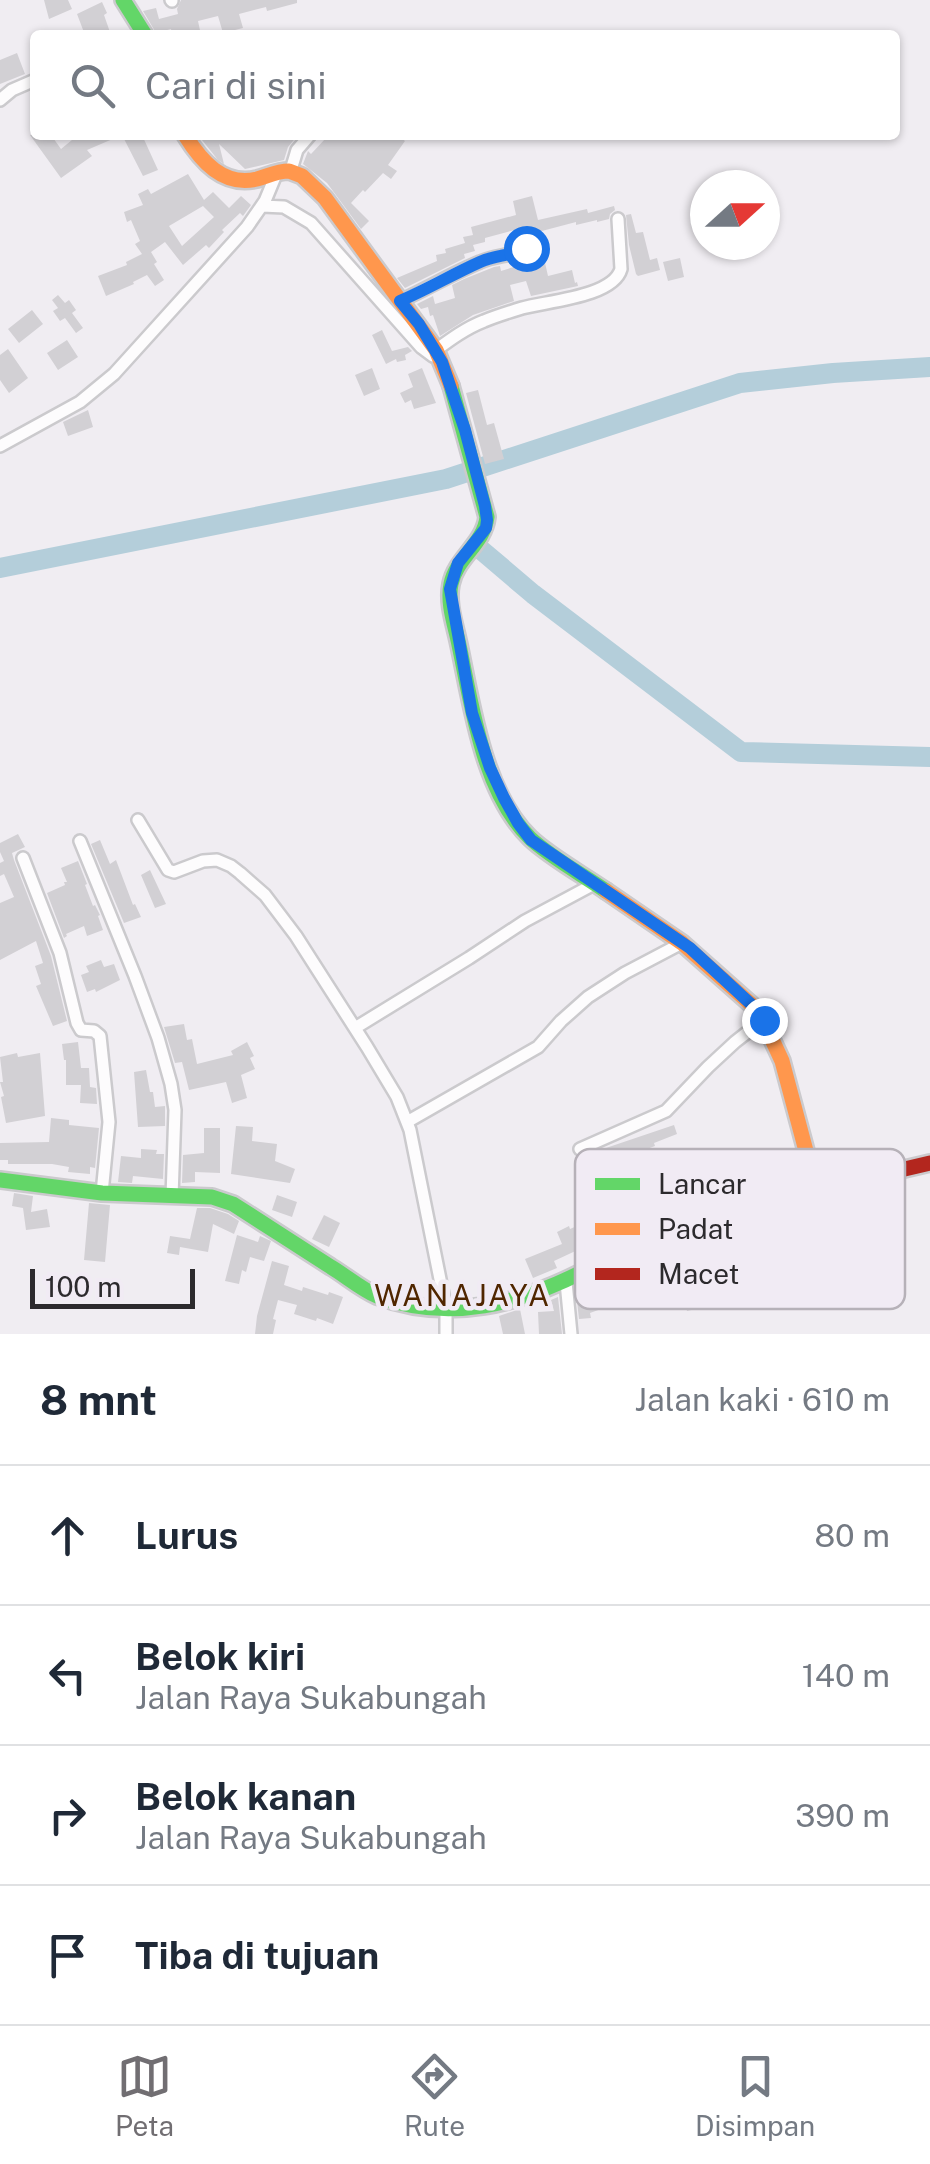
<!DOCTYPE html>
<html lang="id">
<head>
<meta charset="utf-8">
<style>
	body { margin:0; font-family:"Public Sans",sans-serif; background:#f2f2f3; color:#1f2937 }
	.compass { position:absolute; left:690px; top:170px; width:90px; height:90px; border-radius:50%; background:#fff; box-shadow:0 2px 8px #0004; rotate:69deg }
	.scale { position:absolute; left:30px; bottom:25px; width:165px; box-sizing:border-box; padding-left:10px; border:5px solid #2c2a2d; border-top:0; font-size:28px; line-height:35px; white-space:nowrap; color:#2c2a2d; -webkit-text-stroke:8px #f1ebf4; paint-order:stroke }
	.stop { position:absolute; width:30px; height:30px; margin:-22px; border:8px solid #1a73e8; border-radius:50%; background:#fff }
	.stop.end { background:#1a73e8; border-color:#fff; box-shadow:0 2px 10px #0008 }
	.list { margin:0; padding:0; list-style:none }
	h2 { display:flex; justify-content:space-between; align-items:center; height:130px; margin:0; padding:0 40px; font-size:42px }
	h2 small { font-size:32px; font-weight:400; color:#747a83 }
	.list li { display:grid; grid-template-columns:65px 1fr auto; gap:30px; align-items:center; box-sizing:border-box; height:140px; padding:0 40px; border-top:2px solid #e0e1e3 }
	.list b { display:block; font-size:38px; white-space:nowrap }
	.list p { margin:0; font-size:32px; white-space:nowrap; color:#747a83 }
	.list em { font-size:32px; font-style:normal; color:#747a83 }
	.icon { flex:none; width:55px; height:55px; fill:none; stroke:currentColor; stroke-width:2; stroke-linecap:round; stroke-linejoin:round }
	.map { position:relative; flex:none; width:930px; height:1334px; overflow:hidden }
	.search { position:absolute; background:#fff; box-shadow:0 2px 8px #0004; left:30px; right:30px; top:30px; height:110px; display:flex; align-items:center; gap:25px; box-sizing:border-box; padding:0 35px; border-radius:10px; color:#747a83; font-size:38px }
	.sheet { height:690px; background:#fff }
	nav { display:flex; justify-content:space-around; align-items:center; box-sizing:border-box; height:140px; border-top:2px solid #e0e1e3; background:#fff; font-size:28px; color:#747a83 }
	nav a { display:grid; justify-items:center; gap:5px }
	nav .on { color:#716e72 }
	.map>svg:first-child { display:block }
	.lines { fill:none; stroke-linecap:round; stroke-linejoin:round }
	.river { stroke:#b4ceda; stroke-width:20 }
	.building { fill:#d2d0d4; fill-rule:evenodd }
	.street-casing { stroke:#cbcacd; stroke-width:16 }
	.fast-casing { stroke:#cbcacd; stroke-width:20 }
	.slow-casing { stroke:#cbcacd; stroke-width:20 }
	.jam-casing { stroke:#cbcacd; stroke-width:20 }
	.street { stroke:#fdfcfd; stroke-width:11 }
	.fast { stroke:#63d668; stroke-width:15 }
	.slow { stroke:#ff974d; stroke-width:15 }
	.jam { stroke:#b3261e; stroke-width:15 }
	.route { stroke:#1a73e8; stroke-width:12 }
	.labels { text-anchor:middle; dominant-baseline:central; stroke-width:9; stroke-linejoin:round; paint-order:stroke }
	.quarter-label { font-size:30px; letter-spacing:2.5px; fill:#502600; stroke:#f1ebf4 }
	.key { fill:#f1ebf4; stroke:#b6b1b8; stroke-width:2.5 }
	.key-label { font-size:28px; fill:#2c2a2d }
</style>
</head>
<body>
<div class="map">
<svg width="930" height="1334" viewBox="0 0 930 1334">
	<rect width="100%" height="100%" fill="#f0edf2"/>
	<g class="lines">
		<path class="river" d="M 480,549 L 533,594 L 741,752 L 930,757
			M 0,568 L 446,479 L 740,383 L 833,373 L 930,367"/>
	</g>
	<path class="building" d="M 44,0 L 68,0 L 72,9 L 49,19 Z
		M 181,0 L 297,0 L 297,3 L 267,11 L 266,7 L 239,14 L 243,28 L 223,33 L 218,16 L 198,21 L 201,35 L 172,35 L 171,29 L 156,33 L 143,11 L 156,8 L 159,19 L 178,14 L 177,9 Z
		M 102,2 L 107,13 L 104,15 L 111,35 L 85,35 L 77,14 Z
		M 17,53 L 25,74 L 0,84 L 0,60 Z
		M 30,135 L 51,135 L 61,149 L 78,135 L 122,135 L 87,150 L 92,156 L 61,178 Z
		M 122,135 L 142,135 L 158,170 L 143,176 Z
		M 198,135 L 298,135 L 288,147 L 284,160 L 245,169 L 219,144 L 224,164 L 218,160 Z
		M 334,135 L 397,135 L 405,141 L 388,165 L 397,171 L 391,179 L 383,173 L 365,192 L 363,190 L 351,203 L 369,221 L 361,229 L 327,183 L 303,164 L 308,151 L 311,154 L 326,138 L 329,140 Z
		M 188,174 L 204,200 L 213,192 L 229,208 L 241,196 L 251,205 L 243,216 L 240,213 L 222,230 L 224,232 L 209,248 L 206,245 L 183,265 L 165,242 L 151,252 L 157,262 L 154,264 L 164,280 L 155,286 L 147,275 L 133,282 L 134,284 L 106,296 L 98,276 L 127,265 L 126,262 L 142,254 L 135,244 L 140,241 L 131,220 L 127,222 L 124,212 L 143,205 L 138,194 L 148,189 L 151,194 ZM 203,206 L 214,217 L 182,246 L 169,226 Z
		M 532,196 L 538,220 L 587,209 L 588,213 L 614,206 L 615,210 L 610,214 L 609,219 L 597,222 L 597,220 L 576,225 L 576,222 L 538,232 L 548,276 L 572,270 L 575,283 L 577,282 L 578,286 L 531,296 L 526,281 L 510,285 L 514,301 L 473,315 L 440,336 L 433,315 L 430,316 L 428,307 L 421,309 L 417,304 L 433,296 L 435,304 L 455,298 L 452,285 L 464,279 L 494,267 L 500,266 L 501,271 L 533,261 L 532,256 L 536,250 L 536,245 L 528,239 L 525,227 L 485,238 L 485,242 L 473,245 L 475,251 L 464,254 L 465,258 L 405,288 L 397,278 L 437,261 L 436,255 L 446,253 L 445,249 L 465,243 L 463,237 L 473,235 L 471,227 L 516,215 L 513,201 Z
		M 631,214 L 636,233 L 643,232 L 650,260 L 657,258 L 660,270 L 638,276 L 636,274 L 629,245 L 626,215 Z
		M 680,258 L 684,277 L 668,281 L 663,262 Z
		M 58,295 L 65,303 L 69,300 L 76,310 L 72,313 L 83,328 L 76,333 L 65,318 L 60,321 L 53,311 L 58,308 L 52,300 Z
		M 32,310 L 43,324 L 19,343 L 8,329 Z
		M 382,330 L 392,351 L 408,347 L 412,351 L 405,355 L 406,360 L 397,362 L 396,359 L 386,364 L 372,335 Z
		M 67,340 L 78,357 L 58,370 L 47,353 Z
		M 8,349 L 28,378 L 9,393 L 0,380 L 0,355 Z
		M 372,368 L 380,389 L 364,396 L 355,375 Z
		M 422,368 L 436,403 L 414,409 L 411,400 L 405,403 L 400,393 L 413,387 L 408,374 Z
		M 478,390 L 487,425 L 494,423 L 504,459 L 485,464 L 466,393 Z
		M 88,410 L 93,427 L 68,436 L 63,422 Z
		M 18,834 L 25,847 L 12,853 L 14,860 L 51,956 L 67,1021 L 53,1026 L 36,986 L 41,984 L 35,966 L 43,963 L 36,941 L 0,960 L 0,903 L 14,897 L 4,874 L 0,876 L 0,863 L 4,861 L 0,852 L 0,843 Z
		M 100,840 L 110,864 L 116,860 L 133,905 L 135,904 L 141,917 L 124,923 L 91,844 Z
		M 78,861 L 87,884 L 85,885 L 93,906 L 95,905 L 100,915 L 98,916 L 103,930 L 87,936 L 84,926 L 66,934 L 67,936 L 64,938 L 47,893 L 65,885 L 64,882 L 67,882 L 61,868 Z
		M 150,870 L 166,904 L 155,908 L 141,875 Z
		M 101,960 L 104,967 L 114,964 L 120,980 L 96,992 L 95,989 L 87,992 L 81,975 L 89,972 L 86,966 Z
		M 184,1024 L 187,1040 L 192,1039 L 197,1064 L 233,1055 L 231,1051 L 247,1042 L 254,1056 L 250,1058 L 255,1069 L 241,1075 L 247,1098 L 232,1103 L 226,1082 L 189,1090 L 182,1062 L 175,1063 L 164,1027 Z
		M 78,1042 L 81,1068 L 89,1068 L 90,1087 L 96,1088 L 97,1104 L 80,1103 L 81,1085 L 66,1085 L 66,1060 L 64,1060 L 62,1044 Z
		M 17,1053 L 18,1057 L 40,1053 L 45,1116 L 6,1123 L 1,1097 L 4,1096 L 0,1082 L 3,1082 L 0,1057 Z
		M 146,1070 L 150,1092 L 153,1092 L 155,1107 L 165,1106 L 165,1126 L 138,1127 L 134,1072 Z
		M 51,1118 L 69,1120 L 69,1125 L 99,1128 L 95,1168 L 90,1167 L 90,1174 L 68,1172 L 69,1167 L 52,1164 L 8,1164 L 8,1160 L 0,1160 L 0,1143 L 49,1142 Z
		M 674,1125 L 677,1134 L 654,1143 L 655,1146 L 628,1156 L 639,1187 L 659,1179 L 658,1177 L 677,1169 L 687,1192 L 655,1206 L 660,1220 L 646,1227 L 642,1216 L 617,1226 L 621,1235 L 599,1244 L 602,1249 L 588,1256 L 584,1247 L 554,1261 L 557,1268 L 533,1278 L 525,1259 L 562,1244 L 557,1232 L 569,1226 L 570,1229 L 595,1218 L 590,1207 L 608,1201 L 609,1205 L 634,1195 L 627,1178 L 623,1180 L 613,1153 L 602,1157 L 600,1150 Z
		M 236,1126 L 253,1127 L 252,1141 L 277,1144 L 275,1161 L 295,1169 L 290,1183 L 231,1174 Z
		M 204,1128 L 220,1128 L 220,1173 L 195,1172 L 195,1182 L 182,1183 L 183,1155 L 204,1153 Z
		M 141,1149 L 157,1150 L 156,1154 L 164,1154 L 163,1179 L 133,1176 L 132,1183 L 118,1182 L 121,1156 L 141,1158 Z
		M 14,1193 L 33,1196 L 31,1212 L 47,1209 L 50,1227 L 26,1230 L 23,1208 L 12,1206 Z
		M 277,1195 L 297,1202 L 292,1217 L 272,1210 Z
		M 89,1203 L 110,1205 L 105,1262 L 84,1260 Z
		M 197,1208 L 210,1208 L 228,1214 L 239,1221 L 234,1234 L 213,1224 L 208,1252 L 180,1247 L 179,1255 L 167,1253 L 170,1236 L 190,1239 Z
		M 324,1215 L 340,1223 L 329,1247 L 312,1239 Z
		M 237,1235 L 258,1242 L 260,1236 L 271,1241 L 264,1261 L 250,1257 L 246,1272 L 242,1270 L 239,1284 L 225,1281 Z
		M 272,1261 L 289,1266 L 284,1285 L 302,1291 L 303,1287 L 328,1295 L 329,1292 L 343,1297 L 333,1324 L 317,1318 L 316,1321 L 294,1314 L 297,1305 L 278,1300 L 273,1319 L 276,1320 L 273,1334 L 255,1334 L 257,1316 Z
		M 636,1270 L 642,1298 L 620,1303 L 620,1302 L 590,1313 L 591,1318 L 579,1319 L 576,1292 L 586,1291 L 615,1280 L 613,1275 Z
		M 709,1283 L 714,1305 L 687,1311 L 682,1289 Z
		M 558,1297 L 562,1334 L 539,1334 L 538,1312 L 554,1311 L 551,1300 Z
		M 520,1309 L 525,1334 L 503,1334 L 499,1316 Z"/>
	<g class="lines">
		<g class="street-casing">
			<path id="street" d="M 171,0 L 172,1
				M 0,100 L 12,90 L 35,80
				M 291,170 L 297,150 L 310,135
				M 262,206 L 284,207 L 311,223 L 421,347 L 433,356 L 438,355
				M 400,301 C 427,289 453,273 480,262 C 496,255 512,256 527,248
				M 436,350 C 451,339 466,328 484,321 C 496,316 509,312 522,308 C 547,301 613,297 621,269 L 618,219
				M 0,446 L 80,402 L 114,374 L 247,227 L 265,201 L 277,172
				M 138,820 L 168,870 L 174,872 L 203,861 L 217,860 L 231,866 L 240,873 L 265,895 L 296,936 L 367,1047 L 397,1097 L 410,1130 L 446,1309 L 446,1334
				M 80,841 L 135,976 L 158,1038 L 171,1084 L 175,1110 L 172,1197
				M 23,858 L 60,953 L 77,1023 L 81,1030 L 94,1031 L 100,1036 L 109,1122 L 102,1193
				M 355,1028 L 469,958 L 525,921 L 596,883
				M 407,1122 L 538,1047 L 561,1021 L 588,997 L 625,973 L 682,943
				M 580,1149 L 666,1111 L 708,1067 L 735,1042 L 763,1020
				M 566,1282 L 571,1334"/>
		</g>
		<g class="fast-casing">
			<path id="fast" d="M 123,0 L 145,35
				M 451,386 L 487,517 C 484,544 456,558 451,584 C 447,604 455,625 459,645 C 472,706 483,792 530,838 C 550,857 583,875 606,891
				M 0,1180 L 102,1193 L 212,1197 L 233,1204 C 266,1225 298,1246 331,1267 C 346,1276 361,1289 377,1296 C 450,1323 520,1304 586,1270"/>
		</g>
		<g class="slow-casing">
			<path id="slow" d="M 185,135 C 201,161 223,187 257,179 C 268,176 277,171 289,171 L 302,176 L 325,198 L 426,336 L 436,350 L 451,386
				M 606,891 L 682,943 L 753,1006 L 763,1020 L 782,1061 L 814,1181"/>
		</g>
		<g class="jam-casing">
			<path id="jam" d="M 586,1270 L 692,1216 L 772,1190 L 814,1181 L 862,1179 L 930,1163"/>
		</g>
		<use href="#street" class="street"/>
		<use href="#fast" class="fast"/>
		<use href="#slow" class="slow"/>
		<use href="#jam" class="jam"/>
	</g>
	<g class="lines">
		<path class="route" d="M 526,248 C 512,256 495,255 480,262 C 453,274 428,289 400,301 L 419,324 L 442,362 L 465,430 L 485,506 L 487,520 L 486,528 L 458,563 L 450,589 L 472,713 L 490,768 L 504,798 L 518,823 L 531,840 L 690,948 L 753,1006 L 764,1020"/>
	</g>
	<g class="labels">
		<g class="quarter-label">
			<text x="463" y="1295">WANAJAYA</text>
		</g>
	</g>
	<rect x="575" y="1149" width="330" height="160" rx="15" class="key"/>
	<rect x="595" y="1178" width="45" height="12" fill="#63d668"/>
	<rect x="595" y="1223" width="45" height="12" fill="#ff974d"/>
	<rect x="595" y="1268" width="45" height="12" fill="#b3261e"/>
	<g class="key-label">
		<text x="658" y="1194">Lancar</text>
		<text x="658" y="1239">Padat</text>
		<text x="658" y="1284">Macet</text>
	</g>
</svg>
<svg class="compass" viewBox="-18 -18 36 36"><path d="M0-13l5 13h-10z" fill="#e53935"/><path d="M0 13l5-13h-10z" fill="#747a83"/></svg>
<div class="scale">100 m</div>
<div class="stop" style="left:526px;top:248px"></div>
<div class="stop end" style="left:764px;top:1020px"></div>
<div class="search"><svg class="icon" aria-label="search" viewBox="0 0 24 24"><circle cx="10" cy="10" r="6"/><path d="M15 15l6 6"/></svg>Cari di sini</div>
</div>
<section class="sheet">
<h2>8 mnt<small>Jalan kaki · 610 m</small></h2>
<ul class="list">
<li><svg class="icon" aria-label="ahead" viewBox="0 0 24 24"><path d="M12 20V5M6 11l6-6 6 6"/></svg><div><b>Lurus</b></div><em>80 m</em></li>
<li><svg class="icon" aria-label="left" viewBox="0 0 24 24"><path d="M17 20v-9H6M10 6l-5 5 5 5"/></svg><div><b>Belok kiri</b><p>Jalan Raya Sukabungah</p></div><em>140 m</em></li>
<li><svg class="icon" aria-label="right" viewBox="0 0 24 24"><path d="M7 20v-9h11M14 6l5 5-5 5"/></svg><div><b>Belok kanan</b><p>Jalan Raya Sukabungah</p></div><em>390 m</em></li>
<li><svg class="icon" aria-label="arrive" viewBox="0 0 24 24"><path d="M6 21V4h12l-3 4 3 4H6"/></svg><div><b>Tiba di tujuan</b></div></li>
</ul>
</section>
<nav>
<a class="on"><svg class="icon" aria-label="map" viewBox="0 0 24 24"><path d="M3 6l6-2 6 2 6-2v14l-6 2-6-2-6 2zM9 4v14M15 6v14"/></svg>Peta</a>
<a><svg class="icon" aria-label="directions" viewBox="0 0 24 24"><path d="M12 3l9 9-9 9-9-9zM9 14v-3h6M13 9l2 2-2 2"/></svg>Rute</a>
<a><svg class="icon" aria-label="saved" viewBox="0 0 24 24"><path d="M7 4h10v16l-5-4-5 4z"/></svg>Disimpan</a>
</nav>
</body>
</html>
